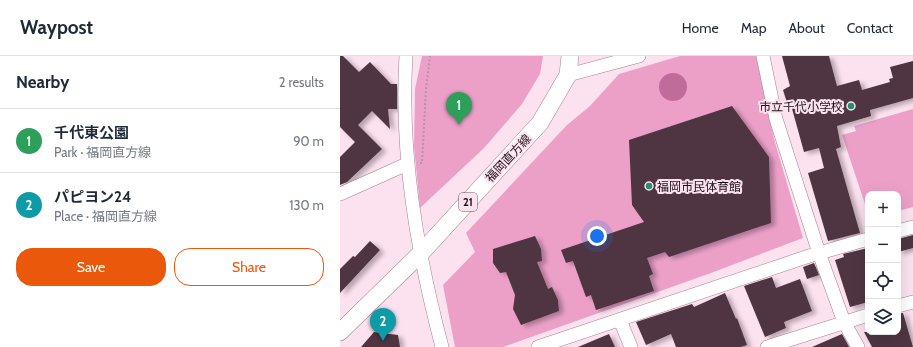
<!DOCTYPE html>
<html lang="en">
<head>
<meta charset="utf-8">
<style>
	body { margin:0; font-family:Cabin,"Noto Sans JP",sans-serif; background:#f2f2f3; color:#1f2937 }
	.controls { position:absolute; right:12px; bottom:12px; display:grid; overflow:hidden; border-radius:8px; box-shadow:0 4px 16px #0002 }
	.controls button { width:36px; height:36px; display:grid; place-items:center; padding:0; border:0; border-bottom:1px solid #e0e1e3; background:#fff; color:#1f2937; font:20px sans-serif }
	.you { position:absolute; left:257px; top:180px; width:14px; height:14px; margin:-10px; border:3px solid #fff; border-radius:50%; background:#1a73e8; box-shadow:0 0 0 6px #1a73e833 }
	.badge { display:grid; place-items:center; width:26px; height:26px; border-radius:50%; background:#ea580c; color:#fff; font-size:13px; font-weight:700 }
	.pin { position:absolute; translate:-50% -33px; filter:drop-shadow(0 1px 2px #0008) }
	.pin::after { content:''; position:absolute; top:21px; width:14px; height:12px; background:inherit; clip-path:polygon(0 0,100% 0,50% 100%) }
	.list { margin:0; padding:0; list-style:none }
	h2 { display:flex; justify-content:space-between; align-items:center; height:52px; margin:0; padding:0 16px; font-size:17px }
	h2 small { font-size:13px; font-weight:400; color:#747a83 }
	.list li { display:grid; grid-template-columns:26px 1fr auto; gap:12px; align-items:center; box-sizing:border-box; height:64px; padding:0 16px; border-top:1px solid #e0e1e3 }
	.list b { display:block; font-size:15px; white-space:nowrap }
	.list p { margin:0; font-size:13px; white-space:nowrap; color:#747a83 }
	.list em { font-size:13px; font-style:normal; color:#747a83 }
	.actions { display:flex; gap:8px; padding:12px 16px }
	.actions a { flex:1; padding:9px 0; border:1px solid #ea580c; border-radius:16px; text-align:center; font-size:14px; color:#ea580c }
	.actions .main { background:#ea580c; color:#fff }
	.icon { flex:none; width:22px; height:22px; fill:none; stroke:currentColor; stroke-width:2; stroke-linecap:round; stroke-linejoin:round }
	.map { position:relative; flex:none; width:573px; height:291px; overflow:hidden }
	header { display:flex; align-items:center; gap:24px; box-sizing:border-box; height:56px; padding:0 20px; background:#fff; border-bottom:1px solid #e0e1e3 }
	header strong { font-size:19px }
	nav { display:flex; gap:22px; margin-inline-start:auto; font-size:14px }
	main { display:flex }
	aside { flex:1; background:#fff }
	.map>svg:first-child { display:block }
	.green { fill:#eca0c8 }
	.water { fill:#c06c9a }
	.building { fill:#4f3543; filter:url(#shadow) }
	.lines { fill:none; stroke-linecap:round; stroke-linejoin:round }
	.minor-casing { stroke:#a18392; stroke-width:14 }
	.major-casing { stroke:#a18392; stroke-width:18 }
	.path { stroke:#ae98a3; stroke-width:2; stroke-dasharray:2 2; stroke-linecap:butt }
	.minor { stroke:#fff; stroke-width:13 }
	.major { stroke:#fff; stroke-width:17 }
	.poi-dot { fill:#248f6d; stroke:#fce1ee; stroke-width:1.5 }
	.labels { text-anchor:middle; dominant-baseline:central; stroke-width:4; stroke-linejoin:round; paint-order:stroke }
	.shield { fill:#fce1ee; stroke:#605058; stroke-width:1 }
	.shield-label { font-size:11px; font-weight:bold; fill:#1d1218 }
	.poi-label { font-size:12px; fill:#1d1218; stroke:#fce1ee; text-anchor:end }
	.street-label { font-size:12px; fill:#1d1218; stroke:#fce1ee }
</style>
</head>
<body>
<header>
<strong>Waypost</strong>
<nav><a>Home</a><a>Map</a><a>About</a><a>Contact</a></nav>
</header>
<main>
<aside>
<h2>Nearby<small>2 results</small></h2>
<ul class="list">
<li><span class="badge" style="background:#2e9e5b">1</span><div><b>千代東公園</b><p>Park · 福岡直方線</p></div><em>90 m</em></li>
<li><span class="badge" style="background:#0f9aa8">2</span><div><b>パピヨン24</b><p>Place · 福岡直方線</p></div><em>130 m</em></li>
</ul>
<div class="actions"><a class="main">Save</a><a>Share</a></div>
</aside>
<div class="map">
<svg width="573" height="291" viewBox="0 0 573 291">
	<defs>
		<filter id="shadow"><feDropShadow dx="4.5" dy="2.5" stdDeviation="2" flood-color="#0004"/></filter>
	</defs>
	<rect width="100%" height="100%" fill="#fce1ee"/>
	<path class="green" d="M 82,0 L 203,0 L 200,18 L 182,48 L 144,92 L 80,152 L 74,90 L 75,33 Z
		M 340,0 L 416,0 L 434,83 L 463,182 L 371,217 L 163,291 L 115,291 L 103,229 L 135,196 L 126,177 L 227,69 L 250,50 L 279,18 Z
		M 573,53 L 573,151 L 558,155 L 558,138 L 528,138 L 528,157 L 502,79 L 516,75 L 514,70 Z"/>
	<path class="water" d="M319 31a14 14 0 1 1 28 0a14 14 0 1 1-28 0Z"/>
	<path class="building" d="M 0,0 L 3,0 L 19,16 L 30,6 L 51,28 L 57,28 L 57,53 L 48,53 L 50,73 L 32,55 L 18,69 L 42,93 L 7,126 L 0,129 L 0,101 L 15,86 L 0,71 Z
		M 442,0 L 489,0 L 497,30 L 519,24 L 522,34 L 550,26 L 549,23 L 553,22 L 550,11 L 573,5 L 573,42 L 530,54 L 531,60 L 497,70 L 501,91 L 496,93 L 520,177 L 488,185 L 468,117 L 484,112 L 479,92 L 464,96 L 451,49 L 448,50 L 443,34 L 450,30 Z
		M 392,50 L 429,101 L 431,167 L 329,201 L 325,196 L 307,202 L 313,218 L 309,220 L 314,235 L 256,254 L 251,239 L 246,241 L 233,205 L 226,207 L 221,194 L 304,166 L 292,149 L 289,84 Z
		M 573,179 L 573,192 L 558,196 L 558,183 Z
		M 195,180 L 201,193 L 202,205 L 197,206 L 208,233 L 212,231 L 218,244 L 219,255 L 181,269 L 173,253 L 175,239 L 166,216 L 160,217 L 153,207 L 153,193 Z
		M 30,185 L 40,194 L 0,237 L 0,213 L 13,200 L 15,201 Z
		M 528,192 L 528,246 L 510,251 L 495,204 L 504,201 L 503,198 Z
		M 474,207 L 479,219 L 467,223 L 463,211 Z
		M 432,221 L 436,232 L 460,223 L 472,255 L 444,266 L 446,272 L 425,281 L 404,230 Z
		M 385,237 L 396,263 L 397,262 L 407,289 L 401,291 L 336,291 L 331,278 L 306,289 L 296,266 L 352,248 L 354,251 Z
		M 563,257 L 573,291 L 532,291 L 524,276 L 558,276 L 558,258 Z
		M 34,276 L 58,279 L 60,291 L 21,291 Z
		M 269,278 L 275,291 L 238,291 Z
		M 502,278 L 509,291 L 472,291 L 495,281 Z"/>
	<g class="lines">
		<g class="minor-casing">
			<path id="minor" d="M 66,0 C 60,98 77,196 102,291
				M 423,0 L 436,63 L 479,197 L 504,266 L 518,291
				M 228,19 L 299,0
				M 0,138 L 67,108
				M 558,175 L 573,171
				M 558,250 L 573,246
				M 280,264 L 291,291
				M 198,291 L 469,200 L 528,183
				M 427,291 L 528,259"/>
		</g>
		<g class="major-casing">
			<path id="major" d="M 0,276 L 81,197 L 200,67 L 228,19 L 230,0"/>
		</g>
		<path class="path" d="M 80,107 L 82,107 L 86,33 L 90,0"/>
		<use href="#minor" class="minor"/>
		<use href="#major" class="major"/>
	</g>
	<g class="poi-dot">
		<circle cx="511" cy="50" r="4"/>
		<circle cx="309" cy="130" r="4"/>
	</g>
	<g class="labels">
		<rect class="shield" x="119" y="137" width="18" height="18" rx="3"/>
		<g class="shield-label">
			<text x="128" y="146">21</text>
		</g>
		<g class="poi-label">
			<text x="503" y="50">市立千代小学校</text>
			<text x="317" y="130" text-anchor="start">福岡市民体育館</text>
		</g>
		<g class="street-label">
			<text transform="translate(168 102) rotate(-47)">福岡直方線</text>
		</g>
	</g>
</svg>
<div class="controls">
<button>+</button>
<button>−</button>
<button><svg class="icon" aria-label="locate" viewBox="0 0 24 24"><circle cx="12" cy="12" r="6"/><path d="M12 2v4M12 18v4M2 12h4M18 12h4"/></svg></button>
<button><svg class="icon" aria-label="layers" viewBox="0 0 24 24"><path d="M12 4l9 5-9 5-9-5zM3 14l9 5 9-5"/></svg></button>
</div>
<div class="you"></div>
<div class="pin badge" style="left:119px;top:69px;background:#2e9e5b">1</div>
<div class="pin badge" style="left:43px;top:285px;background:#0f9aa8">2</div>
</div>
</main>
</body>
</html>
